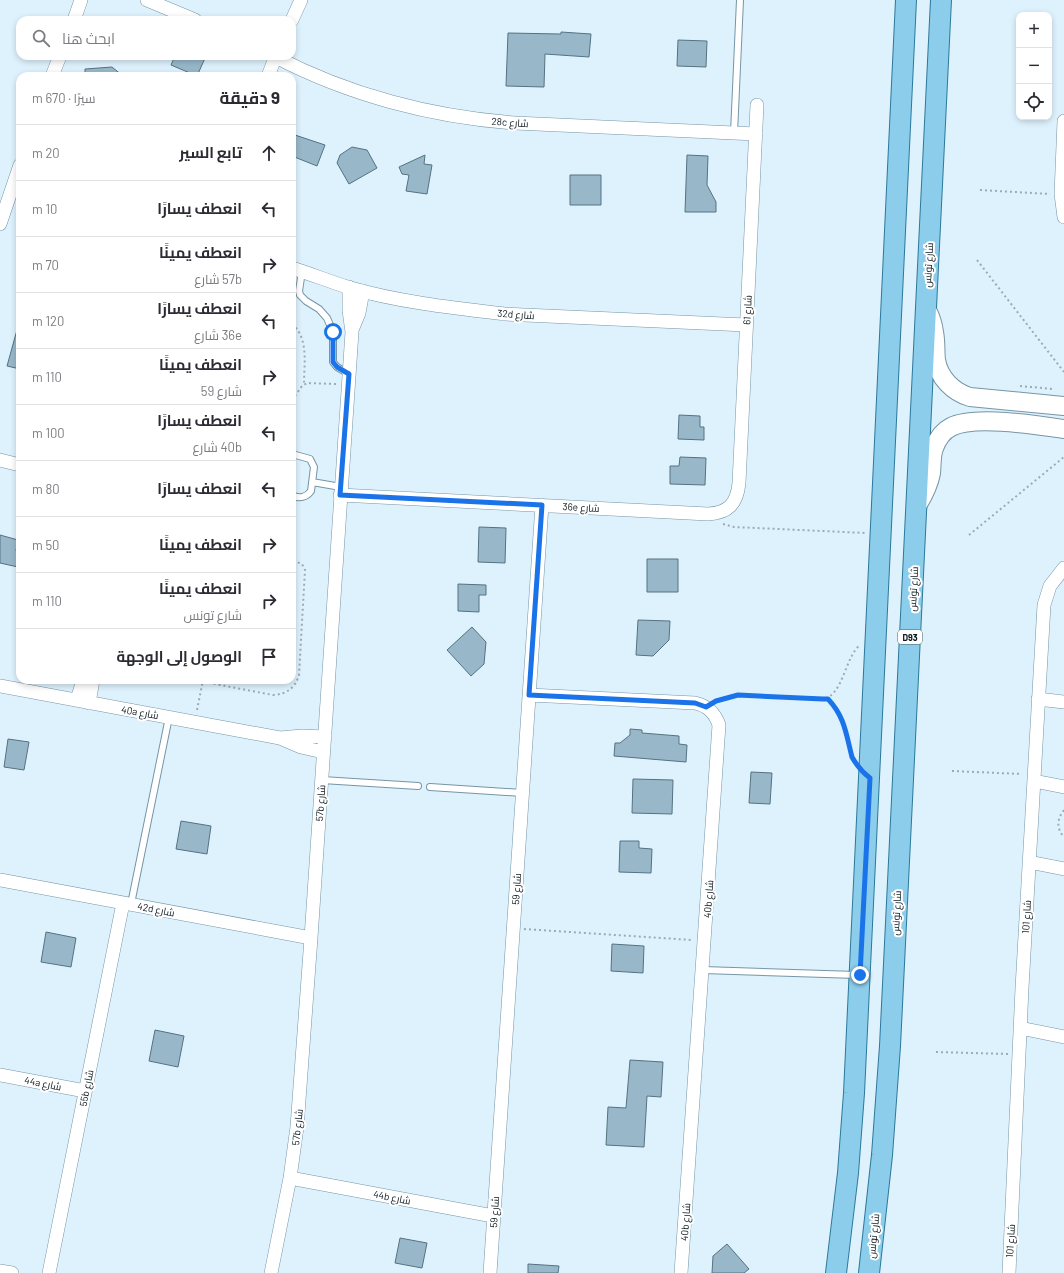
<!DOCTYPE html>
<html lang="ar">
<head>
<meta charset="utf-8">
<style>
	body { margin:0; font-family:Barlow,Cairo,sans-serif; background:#f2f2f3; color:#2b2b33; direction:rtl }
	.controls { position:absolute; right:12px; top:12px; display:grid; overflow:hidden; border-radius:8px; box-shadow:0 2px 6px #0003 }
	.controls button { width:36px; height:36px; display:grid; place-items:center; padding:0; border:0; border-bottom:1px solid #e1e1e2; background:#fff; color:#2b2b33; font:20px sans-serif }
	.stop { position:absolute; width:12px; height:12px; margin:-9px; border:3px solid #1a73e8; border-radius:50%; background:#fff }
	.stop.end { background:#1a73e8; border-color:#fff; box-shadow:0 1px 4px #0008 }
	.list { margin:0; padding:0; list-style:none }
	h2 { display:flex; justify-content:space-between; align-items:center; height:52px; margin:0; padding:0 16px; font-size:17px }
	h2 small { font-size:13px; font-weight:400; color:#7c7c81 }
	.list li { display:grid; grid-template-columns:26px 1fr auto; gap:12px; align-items:center; box-sizing:border-box; height:56px; padding:0 16px; border-top:1px solid #e1e1e2 }
	.list b { display:block; font-size:15px; white-space:nowrap }
	.list p { margin:0; font-size:13px; white-space:nowrap; color:#7c7c81 }
	.list em { font-size:13px; font-style:normal; color:#7c7c81 }
	.icon { flex:none; width:22px; height:22px; fill:none; stroke:currentColor; stroke-width:2; stroke-linecap:round; stroke-linejoin:round }
	.map { position:relative; flex:none; width:1064px; height:1273px; overflow:hidden; direction:ltr }
	.search { position:absolute; background:#fff; box-shadow:0 2px 6px #0003; left:16px; top:16px; width:280px; height:44px; display:flex; align-items:center; gap:10px; box-sizing:border-box; padding:0 14px; border-radius:12px; color:#7c7c81; font-size:15px }
	.panel { position:absolute; background:#fff; box-shadow:0 2px 6px #0003; left:16px; top:72px; width:280px; height:612px; border-radius:12px; direction:rtl }
	.map>svg:first-child { display:block }
	.building { fill:#98b8ca; stroke:#547282 }
	.lines { fill:none; stroke-linecap:round; stroke-linejoin:round }
	.lane-casing { stroke:#7695a6; stroke-width:8 }
	.street-casing { stroke:#7695a6; stroke-width:14 }
	.secondary-casing { stroke:#7695a6; stroke-width:20 }
	.primary-casing { stroke:#2c789b; stroke-width:22 }
	.path { stroke:#9aabb4; stroke-width:2; stroke-dasharray:2 3; stroke-linecap:butt }
	.lane { stroke:#fff; stroke-width:6 }
	.street { stroke:#fff; stroke-width:13 }
	.secondary { stroke:#fff; stroke-width:18 }
	.primary { stroke:#8bcdeb; stroke-width:20 }
	.route { stroke:#1a73e8; stroke-width:5 }
	.labels { text-anchor:middle; dominant-baseline:central; stroke-width:4; stroke-linejoin:round; paint-order:stroke }
	.shield { fill:#fff; stroke:#555d62; stroke-width:1 }
	.shield-label { font-size:9px; font-weight:bold; fill:#0c181e }
	.street-label { font-size:10px; fill:#0c181e; stroke:#fff }
</style>
</head>
<body>
<div class="map">
<svg width="1064" height="1273" viewBox="0 0 1064 1273">
	<rect width="100%" height="100%" fill="#def2fd"/>
	<path class="building" d="M 561,32 L 591,34 L 589,57 L 545,54 L 544,87 L 506,86 L 508,33 L 561,34 Z
		M 678,40 L 707,41 L 706,67 L 677,66 Z
		M 175,56 L 206,56 L 197,76 L 171,65 Z
		M 112,67 L 123,76 L 85,76 L 85,69 Z
		M 295,135 L 325,145 L 317,166 L 292,156 L 292,144 Z
		M 352,147 L 367,150 L 377,168 L 349,184 L 337,163 L 340,155 Z
		M 425,155 L 424,164 L 432,165 L 427,194 L 406,191 L 409,175 L 402,174 L 399,167 Z
		M 687,155 L 708,156 L 707,185 L 716,202 L 716,212 L 685,212 Z
		M 570,175 L 601,175 L 601,205 L 570,205 Z
		M 17,330 L 20,331 L 20,369 L 7,366 Z
		M 679,415 L 700,416 L 700,427 L 704,427 L 704,440 L 678,439 Z
		M 680,457 L 706,458 L 705,485 L 670,484 L 670,466 L 679,466 Z
		M 479,527 L 506,528 L 505,563 L 478,562 Z
		M 0,535 L 18,540 L 16,551 L 20,552 L 18,567 L 0,563 Z
		M 647,559 L 678,559 L 678,592 L 647,592 Z
		M 458,584 L 486,585 L 486,595 L 479,595 L 479,612 L 458,611 Z
		M 638,620 L 670,621 L 669,640 L 653,656 L 636,655 Z
		M 472,627 L 486,642 L 484,664 L 471,676 L 447,650 Z
		M 630,729 L 642,730 L 642,733 L 679,736 L 679,744 L 687,745 L 686,762 L 614,756 L 615,743 L 620,743 L 630,735 Z
		M 8,739 L 29,742 L 24,770 L 4,767 Z
		M 751,772 L 772,773 L 770,804 L 749,803 Z
		M 633,779 L 673,780 L 672,814 L 632,813 Z
		M 181,821 L 211,826 L 207,854 L 176,849 Z
		M 620,841 L 639,841 L 639,848 L 652,849 L 651,873 L 619,872 Z
		M 46,932 L 76,938 L 71,967 L 41,962 Z
		M 612,944 L 644,946 L 643,973 L 611,971 Z
		M 155,1030 L 184,1036 L 178,1067 L 149,1061 Z
		M 630,1060 L 663,1062 L 661,1097 L 647,1096 L 644,1147 L 606,1145 L 608,1107 L 626,1108 Z
		M 400,1238 L 427,1243 L 422,1268 L 395,1263 Z
		M 727,1244 L 749,1269 L 744,1273 L 712,1273 L 713,1256 Z
		M 528,1264 L 559,1266 L 558,1273 L 528,1273 Z"/>
	<g class="lines">
		<g class="lane-casing">
			<path id="lane" d="M 734,133 L 740,0
				M 302,271 L 299,291 L 300,295 L 306,301 L 319,309 L 327,318 L 333,332 L 333,362 L 337,367 L 349,374
				M 292,454 L 310,459 L 314,467 L 311,491 C 306,498 300,498 292,496
				M 312,482 L 341,487
				M 322,780 L 418,786
				M 430,787 L 522,793
				M 131,904 L 169,717
				M 703,970 L 857,975"/>
		</g>
		<g class="street-casing">
			<path id="street" d="M 147,0 L 195,20
				M 74,20 L 81,0
				M 292,20 L 301,0
				M 274,56 C 348,95 432,117 515,123 L 756,134
				M 52,76 L 60,56
				M 268,76 L 276,56
				M 1064,121 L 1061,194 L 1064,217
				M 0,224 L 20,165
				M 292,268 C 310,274 329,281 347,287 C 398,302 453,308 505,314 L 746,325
				M 352,330 L 359,313 L 363,291
				M 0,460 L 20,465
				M 340,495 L 708,514 C 728,513 737,504 739,483 L 757,105
				M 0,686 L 280,738 L 301,747 L 323,752
				M 529,695 L 695,703 C 708,706 715,713 719,725 L 681,1273
				M 1038,699 L 1064,702
				M 77,700 L 83,680
				M 89,703 L 93,680
				M 280,738 L 302,736 L 325,737
				M 1034,781 L 1064,787
				M 1029,862 L 1064,869
				M 0,880 L 311,938
				M 1020,1028 L 1064,1037
				M 0,1075 L 85,1091
				M 290,1178 L 493,1216
				M 0,1271 L 12,1273
				M 49,1273 L 123,903
				M 271,1273 L 290,1178 L 297,1127 L 311,938 L 352,332 L 349,310 L 349,287
				M 490,1273 L 542,505
				M 1009,1273 L 1022,988 L 1044,605 L 1050,586 L 1064,568"/>
		</g>
		<g class="secondary-casing">
			<path id="secondary" d="M 928,312 C 931,318 933,325 934,332 C 936,342 935,351 936,360 C 939,378 953,392 970,397 L 1064,406
				M 917,506 C 923,496 929,485 931,473 C 932,464 931,456 934,448 C 937,440 943,431 951,427 C 974,415 1038,425 1064,429"/>
		</g>
		<g class="primary-casing">
			<path id="primary" d="M 836,1273 L 848,1173 L 854,1093 L 906,0
				M 869,1273 L 882,1155 L 890,1046 L 941,0"/>
		</g>
		<path class="path" d="M 980,190 L 1050,194
			M 977,260 L 1064,372
			M 292,324 C 309,338 304,364 304,384
			M 1020,386 L 1053,389
			M 292,400 L 302,386 L 307,383 L 337,384
			M 723,524 L 734,527 L 866,533
			M 969,535 L 1064,457
			M 194,680 L 273,695 C 287,694 295,688 299,675 L 305,570 L 302,564 L 292,560
			M 828,699 L 842,718 L 853,759
			M 717,701 L 738,695 L 823,699 C 843,696 845,657 860,645
			M 197,710 L 203,680
			M 952,771 L 1022,774
			M 1064,810 C 1057,819 1056,828 1064,837
			M 524,929 L 692,940
			M 936,1052 L 1008,1054"/>
		<use href="#lane" class="lane"/>
		<use href="#street" class="street"/>
		<use href="#secondary" class="secondary"/>
		<use href="#primary" class="primary"/>
	</g>
	<g class="lines">
		<path class="route" d="M 333,332 L 333,362 L 337,367 L 349,374 L 340,495 L 542,505 L 529,695 L 695,703 L 706,707 L 716,701 L 738,695 L 823,699 L 828,699 C 845,717 846,734 852,757 C 857,766 862,772 870,778 L 860,975"/>
	</g>
	<g class="labels">
		<rect class="shield" x="898" y="630" width="24" height="14" rx="3"/>
		<g class="shield-label">
			<text x="910" y="637">D93</text>
		</g>
		<g class="street-label">
			<text transform="translate(510 122) rotate(4)">28c شارع</text>
			<text transform="translate(928 265) rotate(-87)">شارع تونس</text>
			<text transform="translate(747 310) rotate(-87)">شارع 61</text>
			<text transform="translate(516 314) rotate(4)">32d شارع</text>
			<text transform="translate(581 507) rotate(3)">36e شارع</text>
			<text transform="translate(913 589) rotate(-87)">شارع تونس</text>
			<text transform="translate(140 712) rotate(10)">40a شارع</text>
			<text transform="translate(320 803) rotate(-86)">57b شارع</text>
			<text transform="translate(516 889) rotate(-86)">شارع 59</text>
			<text transform="translate(708 899) rotate(-86)">40b شارع</text>
			<text transform="translate(156 909) rotate(11)">42d شارع</text>
			<text transform="translate(896 913) rotate(-87)">شارع تونس</text>
			<text transform="translate(1026 917) rotate(-87)">شارع 101</text>
			<text transform="translate(43 1083) rotate(11)">44a شارع</text>
			<text transform="translate(86 1088) rotate(-79)">55b شارع</text>
			<text transform="translate(297 1127) rotate(-84)">57b شارع</text>
			<text transform="translate(392 1197) rotate(11)">44b شارع</text>
			<text transform="translate(494 1212) rotate(-86)">شارع 59</text>
			<text transform="translate(685 1222) rotate(-86)">40b شارع</text>
			<text transform="translate(873 1236) rotate(-84)">شارع تونس</text>
			<text transform="translate(1010 1241) rotate(-87)">شارع 101</text>
		</g>
	</g>
</svg>
<div class="controls">
<button>+</button>
<button>−</button>
<button><svg class="icon" aria-label="locate" viewBox="0 0 24 24"><circle cx="12" cy="12" r="6"/><path d="M12 2v4M12 18v4M2 12h4M18 12h4"/></svg></button>
</div>
<div class="stop" style="left:333px;top:332px"></div>
<div class="stop end" style="left:860px;top:975px"></div>
<div class="search"><svg class="icon" aria-label="search" viewBox="0 0 24 24"><circle cx="10" cy="10" r="6"/><path d="M15 15l6 6"/></svg>ابحث هنا</div>
<section class="panel">
<h2>9 دقيقة<small>سيرًا · 670 m</small></h2>
<ul class="list">
<li><svg class="icon" aria-label="ahead" viewBox="0 0 24 24"><path d="M12 20V5M6 11l6-6 6 6"/></svg><div><b>تابع السير</b></div><em>20 m</em></li>
<li><svg class="icon" aria-label="left" viewBox="0 0 24 24"><path d="M17 20v-9H6M10 6l-5 5 5 5"/></svg><div><b>انعطف يسارًا</b></div><em>10 m</em></li>
<li><svg class="icon" aria-label="right" viewBox="0 0 24 24"><path d="M7 20v-9h11M14 6l5 5-5 5"/></svg><div><b>انعطف يمينًا</b><p>57b شارع</p></div><em>70 m</em></li>
<li><svg class="icon" aria-label="left" viewBox="0 0 24 24"><path d="M17 20v-9H6M10 6l-5 5 5 5"/></svg><div><b>انعطف يسارًا</b><p>36e شارع</p></div><em>120 m</em></li>
<li><svg class="icon" aria-label="right" viewBox="0 0 24 24"><path d="M7 20v-9h11M14 6l5 5-5 5"/></svg><div><b>انعطف يمينًا</b><p>شارع 59</p></div><em>110 m</em></li>
<li><svg class="icon" aria-label="left" viewBox="0 0 24 24"><path d="M17 20v-9H6M10 6l-5 5 5 5"/></svg><div><b>انعطف يسارًا</b><p>40b شارع</p></div><em>100 m</em></li>
<li><svg class="icon" aria-label="left" viewBox="0 0 24 24"><path d="M17 20v-9H6M10 6l-5 5 5 5"/></svg><div><b>انعطف يسارًا</b></div><em>80 m</em></li>
<li><svg class="icon" aria-label="right" viewBox="0 0 24 24"><path d="M7 20v-9h11M14 6l5 5-5 5"/></svg><div><b>انعطف يمينًا</b></div><em>50 m</em></li>
<li><svg class="icon" aria-label="right" viewBox="0 0 24 24"><path d="M7 20v-9h11M14 6l5 5-5 5"/></svg><div><b>انعطف يمينًا</b><p>شارع تونس</p></div><em>110 m</em></li>
<li><svg class="icon" aria-label="arrive" viewBox="0 0 24 24"><path d="M6 21V4h12l-3 4 3 4H6"/></svg><div><b>الوصول إلى الوجهة</b></div></li>
</ul>
</section>
</div>
</body>
</html>
